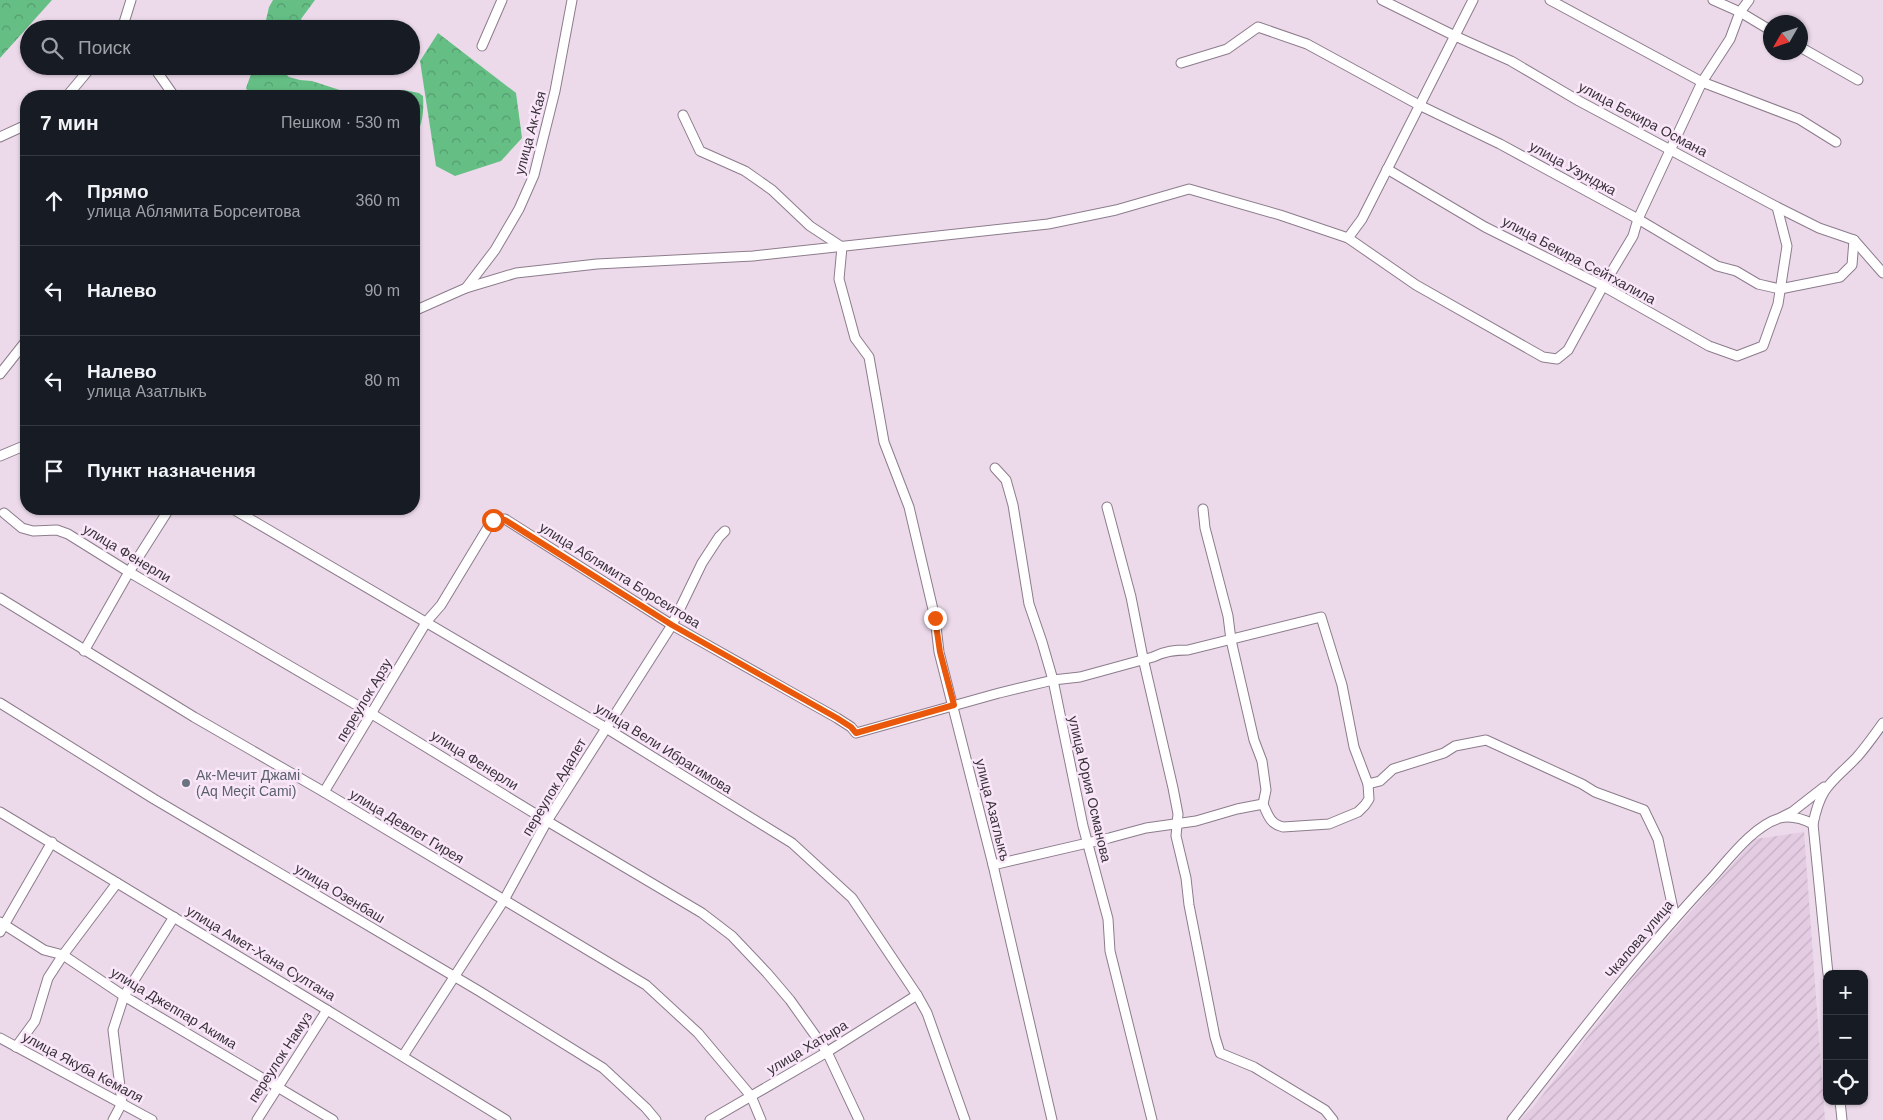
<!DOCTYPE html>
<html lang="ru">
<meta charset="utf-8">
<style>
body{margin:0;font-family:Arial,sans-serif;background:#242831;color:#f1f3f6}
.controls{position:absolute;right:15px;bottom:15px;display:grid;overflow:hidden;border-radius:10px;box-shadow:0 1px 4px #0004}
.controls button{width:45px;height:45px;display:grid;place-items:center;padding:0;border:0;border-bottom:1px solid #363941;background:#171b24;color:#f1f3f6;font:25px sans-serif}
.compass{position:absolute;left:1763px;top:15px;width:45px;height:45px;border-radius:50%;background:#171b24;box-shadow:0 1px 4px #0004;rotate:231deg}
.stop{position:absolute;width:15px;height:15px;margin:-11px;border:4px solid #ea580c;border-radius:50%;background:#fff}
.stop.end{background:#ea580c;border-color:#fff;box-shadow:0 1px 5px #0008}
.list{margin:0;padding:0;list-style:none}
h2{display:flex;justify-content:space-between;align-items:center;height:65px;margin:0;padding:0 20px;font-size:21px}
h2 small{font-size:16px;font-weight:400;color:#9ea1a6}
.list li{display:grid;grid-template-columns:32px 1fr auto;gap:15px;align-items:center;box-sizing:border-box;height:90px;padding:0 20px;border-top:1px solid #363941}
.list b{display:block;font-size:19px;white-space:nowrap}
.list p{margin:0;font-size:16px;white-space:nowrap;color:#9ea1a6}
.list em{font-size:16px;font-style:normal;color:#9ea1a6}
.icon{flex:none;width:28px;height:28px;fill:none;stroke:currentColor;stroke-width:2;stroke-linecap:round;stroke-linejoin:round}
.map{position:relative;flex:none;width:1883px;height:1120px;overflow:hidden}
.search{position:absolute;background:#171b24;box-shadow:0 1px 4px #0004;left:20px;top:20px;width:400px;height:55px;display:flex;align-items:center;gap:12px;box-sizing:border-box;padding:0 18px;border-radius:28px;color:#9ea1a6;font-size:19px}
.panel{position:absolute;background:#171b24;box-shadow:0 1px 4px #0004;left:20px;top:90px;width:400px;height:425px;border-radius:20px}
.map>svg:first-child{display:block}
.industrial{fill:url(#industrial-furrows)}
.forest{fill:url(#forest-crowns)}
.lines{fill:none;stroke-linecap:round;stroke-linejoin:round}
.minor-casing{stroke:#8c7c8c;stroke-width:11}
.minor{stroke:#fff;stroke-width:9}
.route{stroke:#ea580c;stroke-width:6}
.worship-dot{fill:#6b7280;stroke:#f9e7f9;stroke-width:2}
.labels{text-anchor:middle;stroke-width:5;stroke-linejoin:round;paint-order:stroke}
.street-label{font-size:14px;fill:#393239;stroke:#f9e7f9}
.worship-label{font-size:14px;fill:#5b616d;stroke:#f9e7f9;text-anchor:start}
</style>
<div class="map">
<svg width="1883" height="1120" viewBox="0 0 1883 1120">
<defs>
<pattern id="industrial-furrows" width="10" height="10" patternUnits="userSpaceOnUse" patternTransform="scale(1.25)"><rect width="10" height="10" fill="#e4cce3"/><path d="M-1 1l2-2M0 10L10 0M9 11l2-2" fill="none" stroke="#c4b0c4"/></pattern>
<pattern id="forest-crowns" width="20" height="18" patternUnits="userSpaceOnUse" patternTransform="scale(1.25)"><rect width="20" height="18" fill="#65bf85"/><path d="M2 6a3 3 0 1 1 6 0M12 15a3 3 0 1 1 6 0" fill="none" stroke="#549c6e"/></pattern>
</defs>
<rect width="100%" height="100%" fill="#ecdaeb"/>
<path class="industrial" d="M1804 832 1825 1120H1520L1534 1106 1639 970 1755 839Z"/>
<g class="forest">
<path d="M0 0H52L0 58Z"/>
<path d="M273 0H315L301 19 307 29H264L269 7Z"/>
<path d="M438 33 516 93 522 138 501 161 455 176 436 166 420 61Z"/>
<path d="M254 66H278L289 77 300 80 312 81 358 96H250L246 88Z"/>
<path d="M404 90 419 93 423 96C424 110 423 126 414 138V96H386Z"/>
</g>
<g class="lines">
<g class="minor-casing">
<g id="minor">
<path d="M1382 0 1455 36 1511 61 1579 101 1777 207 1819 228 1854 240 1883 273"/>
<path d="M1550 0 1702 82 1799 119 1836 142"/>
<path d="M1713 0 1740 12 1770 30"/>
<path d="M122 29 131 0"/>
<path d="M482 46 502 0"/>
<path d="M1800 47 1858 80"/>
<path d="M1181 63 1227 49 1258 27 1307 44 1419 105 1500 144 1638 219 1717 266 1736 271 1758 284 1780 289 1840 277 1852 265 1854 240"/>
<path d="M153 66 174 96"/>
<path d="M67 96 92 66"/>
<path d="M683 115 700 151 745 171 772 190 810 226 842 247 839 279 855 338 869 357 884 442 909 507 935 618 939 652 993 865 1052 1120"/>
<path d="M0 137 26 125"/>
<path d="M1387 169 1485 227 1603 286 1709 346 1737 356 1763 346 1778 304 1787 246 1777 207"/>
<path d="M1348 238 1362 219 1473 0"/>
<path d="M466 288 516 273 597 264 753 256 1048 224 1116 210 1189 189 1280 215 1348 238 1416 285 1543 357 1557 359 1568 350 1603 286 1633 236 1638 219 1702 82 1730 39 1740 12 1749 0"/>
<path d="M414 311 466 288 495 250 519 209 534 175 555 91 572 0"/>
<path d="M0 374 26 341"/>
<path d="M0 456 26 445"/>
<path d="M995 468 1006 480 1013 505 1029 604 1042 642 1053 680 1083 826 1108 919 1110 951 1152 1120"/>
<path d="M1107 507 1131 597 1143 658 1173 788 1178 814 1176 836 1186 878 1189 905 1215 1037 1220 1053 1254 1067 1325 1110 1333 1120"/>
<path d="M233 509 606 728 792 843 852 898 917 995 927 1013 965 1120"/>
<path d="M1203 509 1205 528 1228 616 1231 640 1254 740 1262 761 1266 790 1263 804"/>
<path d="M4 513 22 528 33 531 57 530 68 534 129 572 372 714 547 821 702 913 732 936 767 973 790 1000 827 1052 859 1120"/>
<path d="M0 598 194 717 324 792 646 985 698 1033 751 1096 761 1120"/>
<path d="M84 651 129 572 169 509"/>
<path d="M0 703 154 799 479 991 603 1068 646 1108 656 1120"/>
<path d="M324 792 427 621 441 605 493 519H505L672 625 837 718 851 727 856 733 999 693 1053 680 1080 677 1153 657C1165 651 1175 650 1188 650L1321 617 1342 685 1354 747 1368 784 1380 781 1393 769 1444 753 1455 746 1486 740 1582 784 1595 792 1644 810 1658 839 1675 918"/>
<path d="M0 812 327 1010 506 1120"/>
<path d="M1782 817 1792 812 1824 787"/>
<path d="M993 865 1109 838 1146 828 1196 821 1237 809 1263 804C1268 815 1270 824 1283 827L1329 824 1358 812 1365 805 1369 799 1368 784"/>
<path d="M0 922 44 950 63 955 124 996 333 1120"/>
<path d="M0 932 52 842"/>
<path d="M1828 974 1813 824C1821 785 1831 784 1857 757 1866 747 1875 734 1883 723"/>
<path d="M0 1038 152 1120"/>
<path d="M16 1047 35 1021 48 978 63 955 117 883"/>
<path d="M403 1056 504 900 547 821 672 625 702 563 719 537 725 531"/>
<path d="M1840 1101 1842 1120"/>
<path d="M113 1120 122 1103 113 1030 124 996 174 917"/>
<path d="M257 1120 327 1010"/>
<path d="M710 1120 827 1052 917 995"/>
<path d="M1512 1120C1576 1038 1639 956 1710 880 1729 859 1753 826 1780 818 1792 815 1803 819 1813 824"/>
</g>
</g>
<use href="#minor" class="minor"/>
</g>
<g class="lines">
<path class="route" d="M493 520H505L672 625 837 718 851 727 856 733 954 705 940 652 935 618"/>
</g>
<circle class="worship-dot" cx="186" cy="783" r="5"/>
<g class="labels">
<g class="street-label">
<text transform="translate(1643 119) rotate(28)" y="5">улица Бекира Османа</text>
<text transform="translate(530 133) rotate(-75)" y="5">улица Ак-Кая</text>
<text transform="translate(1573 168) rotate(29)" y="5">улица Узунджа</text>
<text transform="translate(1579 260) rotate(28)" y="5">улица Бекира Сейтхалила</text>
<text transform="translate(127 553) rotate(31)" y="5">улица Фенерли</text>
<text transform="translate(620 575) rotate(32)" y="5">улица Аблямита Борсеитова</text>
<text transform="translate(364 700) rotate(-59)" y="5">переулок Арзу</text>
<text transform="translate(664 748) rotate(32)" y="5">улица Вели Ибрагимова</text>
<text transform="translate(475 760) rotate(32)" y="5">улица Фенерли</text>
<text transform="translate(554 787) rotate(-59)" y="5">переулок Адалет</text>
<text transform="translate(1090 789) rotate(77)" y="5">улица Юрия Османова</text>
<text transform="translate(993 810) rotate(76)" y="5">улица Азатлыкъ</text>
<text transform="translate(407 826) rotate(31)" y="5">улица Девлет Гирея</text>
<text transform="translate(340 893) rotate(31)" y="5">улица Озенбаш</text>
<text transform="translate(1639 939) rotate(-50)" y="5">Чкалова улица</text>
<text transform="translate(261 953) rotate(31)" y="5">улица Амет-Хана Султана</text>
<text transform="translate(174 1008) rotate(31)" y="5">улица Джеппар Акима</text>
<text transform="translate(807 1047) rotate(-31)" y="5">улица Хатыра</text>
<text transform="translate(280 1057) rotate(-57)" y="5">переулок Намуз</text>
<text transform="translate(83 1067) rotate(28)" y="5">улица Якуба Кемаля</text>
</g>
<g class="worship-label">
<text x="196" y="780">Ак-Мечит Джамі<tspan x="196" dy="16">(Aq Meçit Cami)</tspan></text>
</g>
</g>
</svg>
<div class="controls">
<button>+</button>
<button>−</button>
<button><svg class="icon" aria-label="locate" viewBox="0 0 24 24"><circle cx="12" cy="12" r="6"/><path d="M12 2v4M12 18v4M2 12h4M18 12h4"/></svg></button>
</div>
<svg class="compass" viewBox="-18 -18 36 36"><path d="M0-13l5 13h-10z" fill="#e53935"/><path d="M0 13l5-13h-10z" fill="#9ea1a6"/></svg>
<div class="stop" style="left:493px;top:520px"></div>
<div class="stop end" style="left:935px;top:618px"></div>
<div class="search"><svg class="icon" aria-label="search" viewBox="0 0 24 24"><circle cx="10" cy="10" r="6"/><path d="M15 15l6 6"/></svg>Поиск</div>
<section class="panel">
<h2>7 мин<small>Пешком · 530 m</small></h2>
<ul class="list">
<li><svg class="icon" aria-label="ahead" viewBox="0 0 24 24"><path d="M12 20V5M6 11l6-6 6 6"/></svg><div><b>Прямо</b><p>улица Аблямита Борсеитова</p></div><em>360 m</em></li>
<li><svg class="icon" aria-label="left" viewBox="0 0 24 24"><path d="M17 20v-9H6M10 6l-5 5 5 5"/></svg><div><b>Налево</b></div><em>90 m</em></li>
<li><svg class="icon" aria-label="left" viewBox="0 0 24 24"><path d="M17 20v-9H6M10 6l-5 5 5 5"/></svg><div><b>Налево</b><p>улица Азатлыкъ</p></div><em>80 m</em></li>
<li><svg class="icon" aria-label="arrive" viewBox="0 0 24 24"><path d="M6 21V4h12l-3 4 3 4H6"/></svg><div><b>Пункт назначения</b></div></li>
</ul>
</section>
</div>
